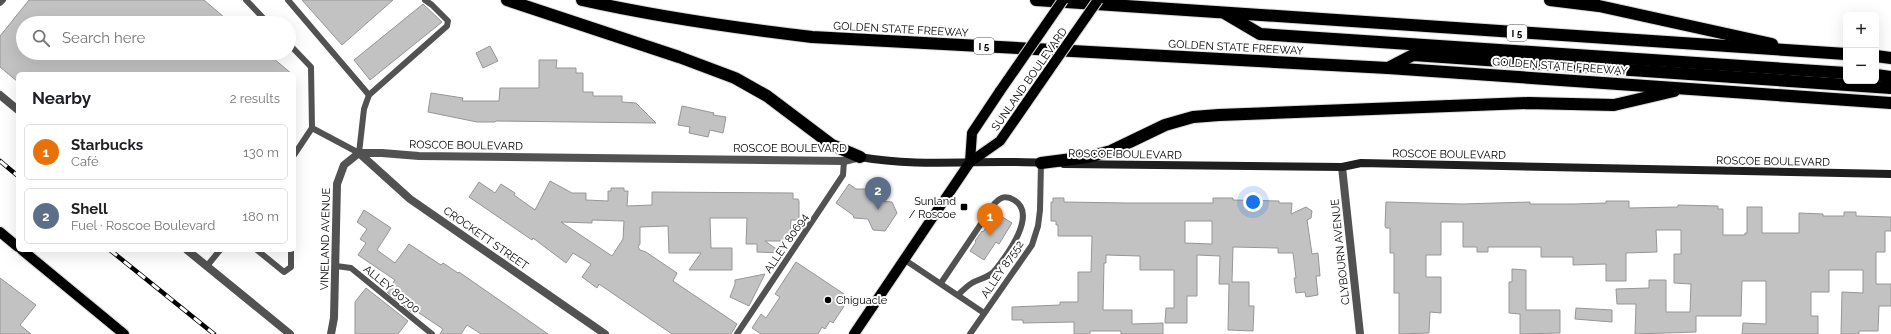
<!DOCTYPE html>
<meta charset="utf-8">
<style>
body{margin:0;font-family:Raleway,sans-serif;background:#f2f2f2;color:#202124}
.controls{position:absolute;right:12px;top:12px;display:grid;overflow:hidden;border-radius:6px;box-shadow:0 4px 16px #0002}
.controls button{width:36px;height:36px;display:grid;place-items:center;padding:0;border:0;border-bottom:1px solid #e0e0e0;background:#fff;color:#202124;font:20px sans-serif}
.you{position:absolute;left:1253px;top:202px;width:14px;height:14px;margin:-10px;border:3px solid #fff;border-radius:50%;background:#1a73e8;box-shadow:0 0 0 6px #1a73e833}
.badge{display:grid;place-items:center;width:26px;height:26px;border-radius:50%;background:#000;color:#fff;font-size:13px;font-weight:700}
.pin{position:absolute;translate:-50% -33px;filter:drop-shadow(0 1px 2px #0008)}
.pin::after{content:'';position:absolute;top:21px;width:14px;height:12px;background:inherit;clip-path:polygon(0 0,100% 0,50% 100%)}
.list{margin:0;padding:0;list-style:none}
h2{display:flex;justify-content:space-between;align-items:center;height:52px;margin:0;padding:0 16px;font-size:17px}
h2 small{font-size:13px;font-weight:400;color:#757577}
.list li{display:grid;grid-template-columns:26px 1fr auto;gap:12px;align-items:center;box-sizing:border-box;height:56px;margin:0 8px 8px;padding:0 8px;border:1px solid #e0e0e0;border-radius:6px}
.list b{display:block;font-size:15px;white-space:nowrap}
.list p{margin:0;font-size:13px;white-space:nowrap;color:#757577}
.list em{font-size:13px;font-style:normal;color:#757577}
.icon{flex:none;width:22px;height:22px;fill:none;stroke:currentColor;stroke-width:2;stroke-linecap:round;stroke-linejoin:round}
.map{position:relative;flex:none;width:1891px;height:334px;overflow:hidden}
.search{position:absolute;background:#fff;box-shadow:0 4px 16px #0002;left:16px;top:16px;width:280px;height:44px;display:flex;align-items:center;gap:10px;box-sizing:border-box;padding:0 14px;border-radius:22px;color:#757577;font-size:15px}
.panel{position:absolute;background:#fff;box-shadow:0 4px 16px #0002;left:16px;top:72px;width:280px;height:180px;border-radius:6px}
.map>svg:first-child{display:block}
.building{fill:#c2c2c2;stroke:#969696;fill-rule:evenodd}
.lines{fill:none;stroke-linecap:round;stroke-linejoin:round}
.primary-casing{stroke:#dbdbdb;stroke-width:12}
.motorway-casing{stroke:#dbdbdb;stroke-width:14}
.service{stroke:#525252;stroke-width:6}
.minor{stroke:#525252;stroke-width:8}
.secondary{stroke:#1f1f1f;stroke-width:8}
.primary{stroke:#000;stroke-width:10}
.motorway{stroke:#000;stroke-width:12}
.rail-casing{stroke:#000;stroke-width:4.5}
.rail{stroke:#fff;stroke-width:3;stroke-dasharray:9;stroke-linecap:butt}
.primary-bridge-casing{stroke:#dbdbdb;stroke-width:12;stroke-linecap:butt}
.primary-bridge{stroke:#000;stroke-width:10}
.poi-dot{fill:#000;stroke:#fff;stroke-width:1.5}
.labels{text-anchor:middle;stroke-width:4;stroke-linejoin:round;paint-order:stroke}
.shield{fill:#fff;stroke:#4c4c4c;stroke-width:1}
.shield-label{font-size:10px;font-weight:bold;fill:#000}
.street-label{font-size:11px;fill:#000;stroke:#fff}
.poi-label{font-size:11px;fill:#000;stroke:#fff;text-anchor:end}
</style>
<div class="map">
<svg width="1891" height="334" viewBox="0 0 1891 334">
<rect width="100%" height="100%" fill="#fff"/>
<g class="building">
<path d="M29 0H204L231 23H23V53H267L292 74H18V82L0 67V36Z"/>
<path d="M302 0H393L342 45Z"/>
<path d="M423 4 442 22 370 80 354 60Z"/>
<path d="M490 46 498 61 483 68 476 53Z"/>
<path d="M539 60H557L556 68H576V73H583V92H593V96H622V102L636 103 656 123 496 121 495 122H477L428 112 431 93 463 98 462 101H499L500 88H539Z"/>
<path d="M682 106 714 113 713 115 726 117 723 133 710 130 708 137 689 133 690 127 678 125Z"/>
<path d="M550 181 572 193H586V200L608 201V191H611V188H624V191H628L627 206 652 205V192L793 193V199H798L799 201V220H791L790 241H765L782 253 757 252V244H746L747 218H710L711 248H732V270H689L701 253H669L668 226 640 227V244L638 247 640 250 646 252 677 273 673 281 737 324 731 334H672L599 284 597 288 582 277 591 264 573 253 566 263 533 238 532 240 469 197 479 182 495 193 501 184 515 193 514 195 535 210ZM592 220 624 221 623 239 612 256 561 222 592 223Z"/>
<path d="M849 184 856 189H874L879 201 892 202 897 213 885 231 873 230 868 219 854 218 853 215 836 203Z"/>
<path d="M1053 198H1064V202L1127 203H1213V198H1233V200L1279 201V203H1292L1291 214 1306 207 1312 211 1311 218 1307 220 1312 254 1318 253 1320 276H1316L1318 295 1306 297 1305 292 1296 293 1294 278H1296L1293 253H1278V248L1233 247 1232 282H1249V306H1254L1253 331 1228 330 1229 284H1219L1220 256 1197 255V296H1187V323H1165L1166 308H1174V270H1140V256L1106 255V263H1104L1103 310H1132V324L1163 323V334H1121V331H1090V334H1074V322L1023 323V320H1012V307L1060 305V302H1078V272H1091L1092 236H1058V225H1056V221H1051V202H1053ZM1185 221H1212V244L1185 243Z"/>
<path d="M1606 201H1629V208L1678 207V205L1718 206V209H1723V235H1745V233H1747V207H1762V233H1799V213L1823 214V216H1844V212H1856V216L1891 217V231H1885V252H1876V284H1891V306H1879L1878 331H1859V334H1841L1842 292 1863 293V270H1829V292H1811V316H1818V334H1742L1743 323 1766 324V281H1742L1741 316H1696V332L1635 334 1636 304H1617L1616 289 1649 288V280H1666V312H1690L1691 284 1674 283V254H1681V230H1656L1657 252 1626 253V281H1606V264L1573 265V257H1541V247H1488V252H1477V247H1463V222H1441V255H1426V277H1441V313L1430 312 1429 333 1399 334V293H1394V253H1390V228H1386L1385 226 1386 202 1462 204 1530 202V204H1574L1606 203Z"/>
<path d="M364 210 391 228 377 250 395 263 409 244 441 265 443 263 458 273 459 272 548 334H481L467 325 461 334H440L443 329 416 311 414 314 387 292 395 280 358 255 366 243 360 239 367 229 357 222Z"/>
<path d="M996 213 1012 223 999 244 996 242 984 260 970 251 976 242 975 241 982 231 983 232Z"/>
<path d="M796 262 844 294 842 296 848 300 833 323 830 321 825 329 822 327 818 334H761L752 328 761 314 766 318 780 297 775 294Z"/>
<path d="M1512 269 1526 270V310H1560V333L1520 334V314L1509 313V282H1512Z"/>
<path d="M765 274 749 306 730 297 735 284V280Z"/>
<path d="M0 278 36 305 20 325 31 334H0Z"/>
<path d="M366 288 408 321 398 334H355V302Z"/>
<path d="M1576 308 1612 310V322L1575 319Z"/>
</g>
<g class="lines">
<g class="primary-casing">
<g id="primary">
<path d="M970 162 972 133 1000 91"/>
<path d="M0 232 18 247"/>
<path d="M22 250 124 334"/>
<path d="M854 334 970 162 1000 141 1054 63"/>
</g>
</g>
<g class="motorway-casing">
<g id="motorway">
<path d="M507 0 679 57 735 78 767 96 832 145 860 157"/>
<path d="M582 0C658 17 735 28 812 37L1388 68 1891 103"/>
<path d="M1036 0 1846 54"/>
<path d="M1550 0 1599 6 1772 44"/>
<path d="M1226 14 1260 34 1846 73"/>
<path d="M1876 56 1891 58"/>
<path d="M1388 68 1413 55 1891 88"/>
<path d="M1876 75 1891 77"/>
<path d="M1041 163 1088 157 1111 151 1165 125 1193 117 1219 115 1528 103 1614 105 1674 91"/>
</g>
</g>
<g class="service">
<path d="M246 0 268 23"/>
<path d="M288 0 369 95"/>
<path d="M0 3 3 0"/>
<path d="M289 44 311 67 312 128 294 155"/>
<path d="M312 128 359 153 364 109 369 95 447 26 448 21 432 5 425 0"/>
<path d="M257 250 284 272 291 267V250"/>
<path d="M905 260 984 313"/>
<path d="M207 266 220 250"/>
<path d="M336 266 351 268 432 334"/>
<path d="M941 283 995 203C1001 197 1006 195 1014 200 1038 214 1007 255 996 269 990 278 980 278 972 283 967 286 962 291 958 295"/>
<path d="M737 334 843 175 844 161"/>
<path d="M970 334 1032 245 1038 226 1040 210 1041 163"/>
</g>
<g class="minor">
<path d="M0 95 18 110"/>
<path d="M359 153H382L419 156 844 161 860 157"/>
<path d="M359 153 410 199 605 334"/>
<path d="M1342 167 1360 334"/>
<path d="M187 250 290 334"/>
<path d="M331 334 334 318 337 184 344 165 359 153"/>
</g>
<g class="secondary">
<path d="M860 157C921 168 983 159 1045 163"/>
<path d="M1064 164 1342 167 1361 163 1891 174"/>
</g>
<use href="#primary" class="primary"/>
<use href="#motorway" class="motorway"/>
<g class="rail-casing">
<g id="rail">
<path d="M0 161 18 176"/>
<path d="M110 250 214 334"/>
</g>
</g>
<use href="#rail" class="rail"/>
<g class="primary-bridge-casing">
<g id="primary-bridge">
<path d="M1054 63 1098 0"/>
<path d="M1000 91 1063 0"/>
</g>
</g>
<use href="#primary-bridge" class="primary-bridge"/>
</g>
<g class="poi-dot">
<rect x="960" y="203" width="8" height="8" rx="2"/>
<circle cx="828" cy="300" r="4"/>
</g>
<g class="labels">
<g class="shield">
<rect x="1507" y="25" width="20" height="16" rx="3"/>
<rect x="974" y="38" width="20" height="16" rx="3"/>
</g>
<g class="shield-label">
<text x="1517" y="37">I 5</text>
<text x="984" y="50">I 5</text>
</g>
<g class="street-label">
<text transform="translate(901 29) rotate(3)" y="4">GOLDEN STATE FREEWAY</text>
<text transform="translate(1236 47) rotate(3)" y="4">GOLDEN STATE FREEWAY</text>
<text transform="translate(1560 66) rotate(4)" y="4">GOLDEN STATE FREEWAY</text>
<text transform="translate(1029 79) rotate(-55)" y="4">SUNLAND BOULEVARD</text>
<text transform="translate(466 145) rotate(1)" y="4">ROSCOE BOULEVARD</text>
<text x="790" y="152">ROSCOE BOULEVARD</text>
<text transform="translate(1125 154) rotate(1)" y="4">ROSCOE BOULEVARD</text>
<text transform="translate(1449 154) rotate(1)" y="4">ROSCOE BOULEVARD</text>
<text transform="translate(1773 161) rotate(1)" y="4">ROSCOE BOULEVARD</text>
<text transform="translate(486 238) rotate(35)" y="4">CROCKETT STREET</text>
<text transform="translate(325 239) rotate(-89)" y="4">VINELAND AVENUE</text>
<text transform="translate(786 243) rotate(-56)" y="4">ALLEY 80694</text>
<text transform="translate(1340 252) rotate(-96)" y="4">CLYBOURN AVENUE</text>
<text transform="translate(1002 269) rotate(-56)" y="4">ALLEY 87552</text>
<text transform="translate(392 289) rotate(39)" y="4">ALLEY 80700</text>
</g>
<g class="poi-label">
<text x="956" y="205">Sunland<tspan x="956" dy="13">/ Roscoe</tspan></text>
<text x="836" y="304" text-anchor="start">Chiguacle</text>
</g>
</g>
</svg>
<div class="controls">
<button>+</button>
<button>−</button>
</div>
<div class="you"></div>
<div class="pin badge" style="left:990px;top:236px;background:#e8710a">1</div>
<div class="pin badge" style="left:878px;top:210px;background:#5c6f8a">2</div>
<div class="search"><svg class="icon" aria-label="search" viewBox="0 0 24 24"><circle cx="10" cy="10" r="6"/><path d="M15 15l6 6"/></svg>Search here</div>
<section class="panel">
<h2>Nearby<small>2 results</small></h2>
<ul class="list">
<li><span class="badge" style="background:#e8710a">1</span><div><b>Starbucks</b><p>Café</p></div><em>130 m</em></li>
<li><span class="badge" style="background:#5c6f8a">2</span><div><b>Shell</b><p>Fuel · Roscoe Boulevard</p></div><em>180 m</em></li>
</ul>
</section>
</div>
